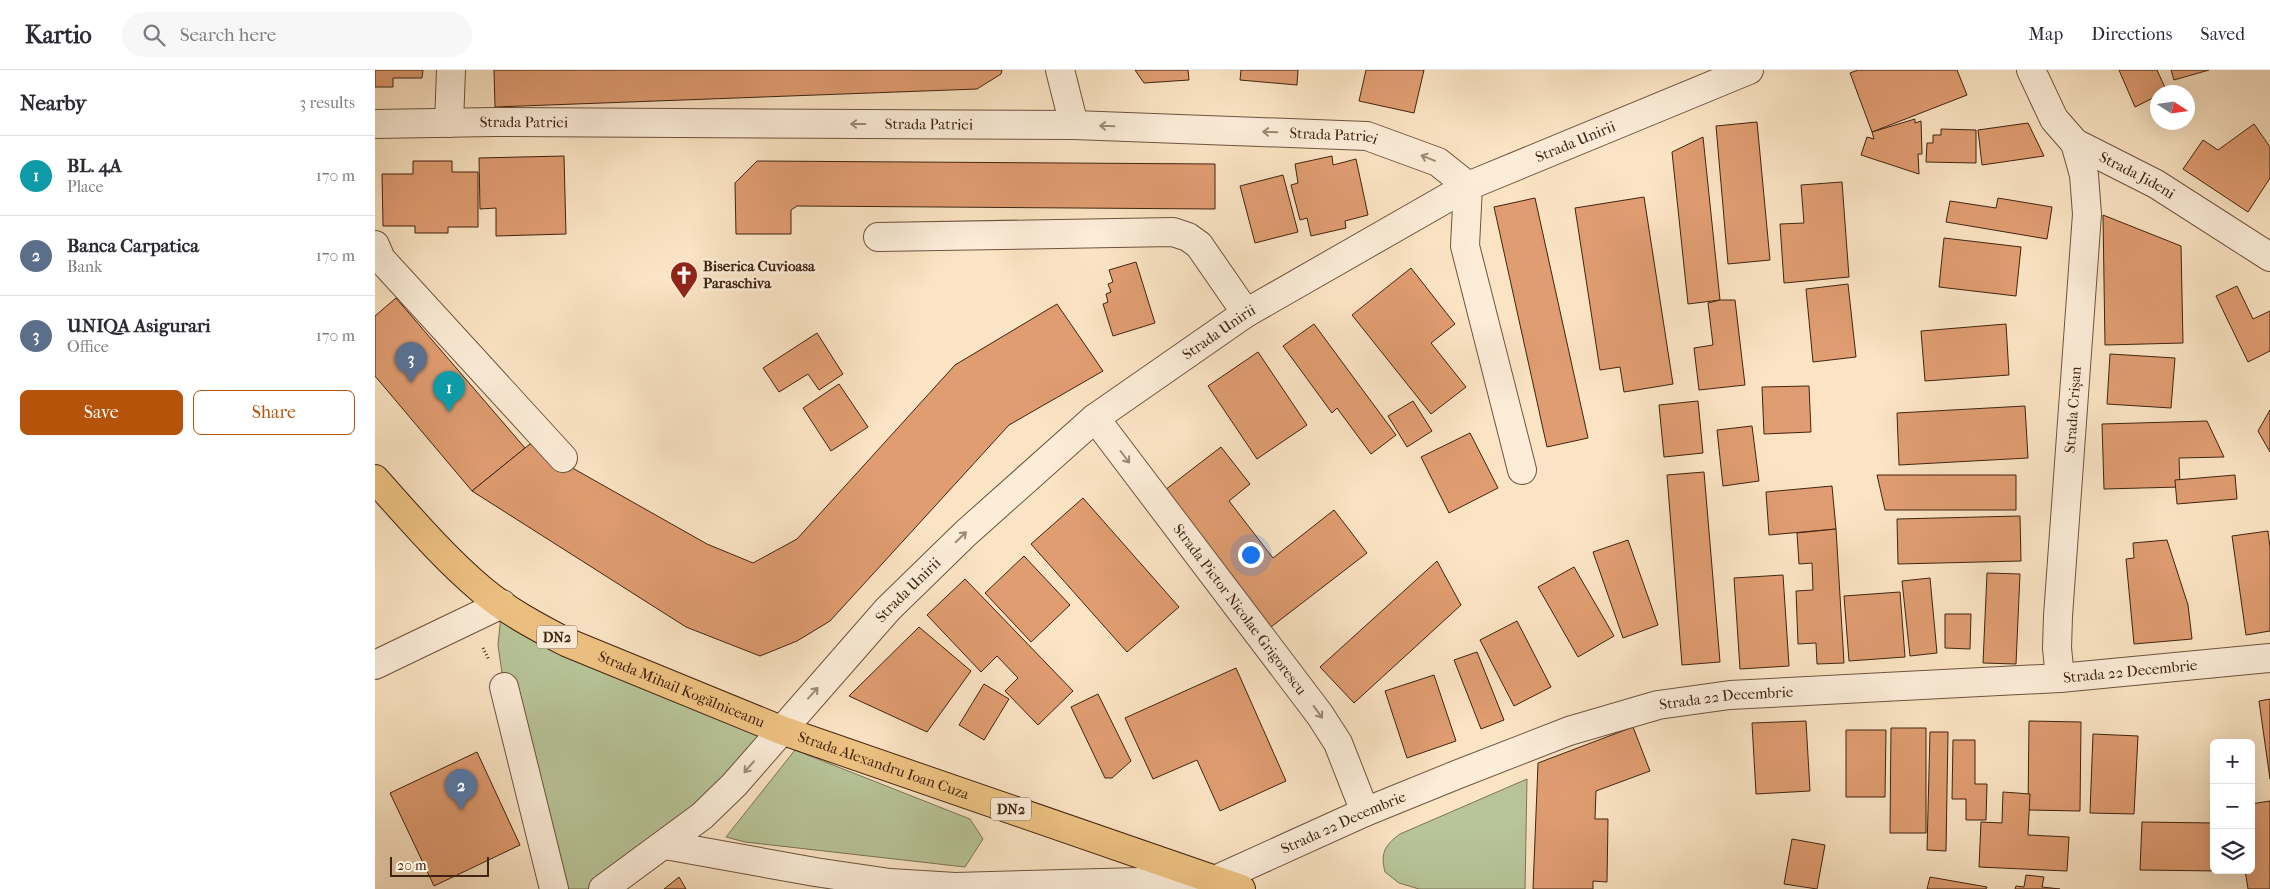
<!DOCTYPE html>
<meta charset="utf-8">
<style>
body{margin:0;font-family:"IM FELL French Canon",serif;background:#f7f7f7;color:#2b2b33}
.controls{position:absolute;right:15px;bottom:15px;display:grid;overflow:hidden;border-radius:8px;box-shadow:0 5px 20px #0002}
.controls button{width:45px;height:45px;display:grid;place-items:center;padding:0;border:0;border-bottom:1px solid #e1e1e2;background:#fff;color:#2b2b33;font:25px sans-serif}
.compass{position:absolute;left:1775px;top:15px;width:45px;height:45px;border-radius:50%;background:#fff;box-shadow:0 5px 20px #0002;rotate:102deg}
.scale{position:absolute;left:15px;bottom:12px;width:99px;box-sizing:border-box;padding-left:5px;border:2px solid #402310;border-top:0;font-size:14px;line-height:18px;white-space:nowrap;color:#402310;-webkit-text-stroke:4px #fcedd9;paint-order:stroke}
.you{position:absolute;left:875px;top:484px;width:18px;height:18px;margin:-12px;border:4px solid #fff;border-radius:50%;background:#1a73e8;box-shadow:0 0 0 8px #1a73e833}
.badge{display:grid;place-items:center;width:32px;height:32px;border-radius:50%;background:#b45309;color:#fff;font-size:16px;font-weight:700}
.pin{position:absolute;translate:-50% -41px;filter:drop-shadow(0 1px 2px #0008)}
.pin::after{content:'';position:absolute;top:26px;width:18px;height:15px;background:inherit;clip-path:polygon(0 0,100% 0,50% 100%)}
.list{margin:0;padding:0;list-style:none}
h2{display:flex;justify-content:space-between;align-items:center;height:65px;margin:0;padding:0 20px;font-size:21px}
h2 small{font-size:16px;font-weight:400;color:#7c7c81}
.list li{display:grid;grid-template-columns:32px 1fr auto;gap:15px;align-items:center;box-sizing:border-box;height:80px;padding:0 20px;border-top:1px solid #e1e1e2}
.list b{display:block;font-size:19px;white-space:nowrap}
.list p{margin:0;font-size:16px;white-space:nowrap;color:#7c7c81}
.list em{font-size:16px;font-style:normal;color:#7c7c81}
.actions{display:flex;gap:10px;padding:15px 20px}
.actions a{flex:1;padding:11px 0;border:1px solid #b45309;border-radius:8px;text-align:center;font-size:18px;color:#b45309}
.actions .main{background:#b45309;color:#fff}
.icon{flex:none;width:28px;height:28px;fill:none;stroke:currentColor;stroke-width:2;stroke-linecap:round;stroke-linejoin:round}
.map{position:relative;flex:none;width:1895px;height:819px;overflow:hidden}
header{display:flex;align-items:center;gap:30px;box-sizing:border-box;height:70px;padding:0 25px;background:#fff;border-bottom:1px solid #e1e1e2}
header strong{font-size:24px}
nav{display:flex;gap:28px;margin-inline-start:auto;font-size:18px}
.search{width:350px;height:45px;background:#f7f7f7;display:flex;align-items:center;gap:12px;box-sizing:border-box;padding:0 18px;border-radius:28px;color:#7c7c81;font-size:19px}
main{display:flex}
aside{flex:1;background:#fff}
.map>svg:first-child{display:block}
.green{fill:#b8c599;stroke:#7c7454}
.building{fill:#e09d71;stroke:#402310}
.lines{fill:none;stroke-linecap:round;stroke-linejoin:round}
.minor-casing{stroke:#6f533d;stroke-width:30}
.major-casing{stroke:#402310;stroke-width:30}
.path{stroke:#402310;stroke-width:3;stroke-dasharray:1 2.5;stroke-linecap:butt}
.minor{stroke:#fcedd9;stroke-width:28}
.major{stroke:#eec282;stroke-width:28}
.oneway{stroke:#9e8874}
.labels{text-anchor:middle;stroke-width:5;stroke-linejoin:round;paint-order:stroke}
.shield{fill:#fcedd9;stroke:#78604c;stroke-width:1}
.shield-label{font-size:14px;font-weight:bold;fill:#402310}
.street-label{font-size:15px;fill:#402310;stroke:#fcedd9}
.poi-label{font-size:15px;font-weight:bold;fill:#402310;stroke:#fcedd9;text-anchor:start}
</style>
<header>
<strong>Kartio</strong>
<div class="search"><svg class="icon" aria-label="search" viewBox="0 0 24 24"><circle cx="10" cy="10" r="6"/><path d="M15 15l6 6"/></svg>Search here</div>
<nav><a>Map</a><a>Directions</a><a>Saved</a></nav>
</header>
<main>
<aside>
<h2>Nearby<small>3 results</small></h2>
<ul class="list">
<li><span class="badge" style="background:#0f9aa8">1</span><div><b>BL. 4A</b><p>Place</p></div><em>170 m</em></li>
<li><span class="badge" style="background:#5c6f8a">2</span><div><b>Banca Carpatica</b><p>Bank</p></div><em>170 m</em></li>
<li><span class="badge" style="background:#5c6f8a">3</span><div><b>UNIQA Asigurari</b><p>Office</p></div><em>170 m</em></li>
</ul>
<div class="actions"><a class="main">Save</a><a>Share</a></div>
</aside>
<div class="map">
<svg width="1895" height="819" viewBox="0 0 1895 819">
<rect width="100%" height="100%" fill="#fbe4c4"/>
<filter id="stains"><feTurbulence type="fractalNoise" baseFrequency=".004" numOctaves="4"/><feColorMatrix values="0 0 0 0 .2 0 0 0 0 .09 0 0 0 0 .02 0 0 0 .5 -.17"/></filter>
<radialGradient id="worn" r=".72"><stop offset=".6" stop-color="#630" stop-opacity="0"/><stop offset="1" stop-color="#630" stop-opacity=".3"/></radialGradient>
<g class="green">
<path d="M127 534 406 660 228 819H179L129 617 123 575Z"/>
<path d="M420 680 595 749 608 769 590 797 370 772 351 767Z"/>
<path d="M1152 709 1150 819H1044L1024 813 1010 802C1005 783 1010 775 1025 764Z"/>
</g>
<g class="building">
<path d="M0 0H48L47 8H18V17H0Z"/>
<path d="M119 0H627L626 4 602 19 120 37Z"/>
<path d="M760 0H813L814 10 769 13Z"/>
<path d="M866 0H923L922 15 865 10Z"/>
<path d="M991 0H1049L1039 43 984 31Z"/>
<path d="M1483 0H1582L1592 25 1497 62 1475 3Z"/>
<path d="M1744 0H1782L1792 22H1782V26L1760 37Z"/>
<path d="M1796 0H1834L1799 10Z"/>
<path d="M1540 49V53L1546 51 1547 84H1543L1544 104 1486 85 1492 67 1499 69 1497 62Z"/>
<path d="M1382 52 1395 190 1353 194 1341 56Z"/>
<path d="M1653 53 1669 86 1607 95 1603 60Z"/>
<path d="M1879 54 1895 77V108L1873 142 1808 99 1828 70 1843 80Z"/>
<path d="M1566 59 1601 60V93L1551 92 1552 73H1558V65H1566Z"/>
<path d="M1328 67 1345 230 1313 234 1297 82Z"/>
<path d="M189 86 191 164 121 166V138L105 139 104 88Z"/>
<path d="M957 86 958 95 981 89 993 145 970 151 971 158 936 166 932 148 925 150 916 115 923 113 920 94Z"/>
<path d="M38 91H77V102H103V157H73V163H40V156H8L7 104H38Z"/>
<path d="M382 91 840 94V139L422 136 416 140V164H361L360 113Z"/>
<path d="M908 105 923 162 880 173 865 116Z"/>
<path d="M1467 112 1474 207 1409 213 1405 154 1429 153 1426 115Z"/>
<path d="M1269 127 1298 314 1249 322 1245 297 1225 300 1200 138Z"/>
<path d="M1160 128 1213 368 1172 377 1119 137Z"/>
<path d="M1623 128 1677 137 1672 169 1571 152 1575 131 1621 138Z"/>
<path d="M1728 145 1806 176 1808 273 1730 275Z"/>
<path d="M1569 168 1646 177 1641 226 1564 217Z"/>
<path d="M761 192 780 253 738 266 728 234 733 232 731 224 736 222 733 214 738 212 734 200Z"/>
<path d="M1036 198 1080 254 1056 273 1091 317 1056 344 977 245Z"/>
<path d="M1473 214 1481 287 1438 292 1431 219Z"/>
<path d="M1862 216 1878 249 1895 241V281L1873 292 1841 226Z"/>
<path d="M21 228 150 378 97 421 0 306V246Z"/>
<path d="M1345 230H1360L1370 315 1324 320 1319 278 1338 275 1333 233Z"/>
<path d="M682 234 728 301 634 355 455 551 422 571 385 586 311 557 97 421 155 374 332 474 378 493 422 469 580 295Z"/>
<path d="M939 254 1021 365 996 384 962 338 957 343 908 276Z"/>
<path d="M1631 254 1634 305 1550 311 1546 261Z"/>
<path d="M442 263 468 304 444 320 433 304 404 322 388 298Z"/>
<path d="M883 282 932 355 882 389 833 316Z"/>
<path d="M1735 284 1800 288 1796 338 1732 334Z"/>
<path d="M464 314 493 357 456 381 428 338Z"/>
<path d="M1434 316 1436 362 1389 364 1387 317Z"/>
<path d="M1038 331 1057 361 1032 377 1013 346Z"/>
<path d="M1323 331 1328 383 1289 387 1284 335Z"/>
<path d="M1650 336 1653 388 1524 395 1522 343Z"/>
<path d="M1895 340V382L1883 361Z"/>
<path d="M1832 351 1849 387 1804 388 1805 417 1729 419 1727 354Z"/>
<path d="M1377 356 1384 411 1348 416 1342 360Z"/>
<path d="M1095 363 1123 418 1074 443 1046 387Z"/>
<path d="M846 377 875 414 854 431 898 488 959 440 992 483 896 557 790 420Z"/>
<path d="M1329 402 1345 592 1307 595 1292 405Z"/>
<path d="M1502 405H1641V440H1510Z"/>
<path d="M1860 405 1862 429 1802 434 1800 410Z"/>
<path d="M1457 416 1461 459 1394 465 1391 422Z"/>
<path d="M708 428 804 537 752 582 656 474Z"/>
<path d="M1645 446 1646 491 1523 494 1522 449Z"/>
<path d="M1461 459 1469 593 1442 594 1441 573 1423 574 1421 521 1438 520 1437 493 1424 494 1422 463Z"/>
<path d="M1893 461 1895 478V561L1871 565 1857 466Z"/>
<path d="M1253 470 1283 555 1248 568 1218 482Z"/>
<path d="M1792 470 1813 535 1817 569 1759 574 1751 489 1759 488 1758 473Z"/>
<path d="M649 486 695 535 656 572 610 523Z"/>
<path d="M1062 491 1086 535 979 633 945 597Z"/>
<path d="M1199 497 1239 566 1203 587 1163 517Z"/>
<path d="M1612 503 1645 504 1641 594 1608 593Z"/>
<path d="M1408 505 1414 596 1365 599 1359 508Z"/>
<path d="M1555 508 1562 583 1535 586 1527 511Z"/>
<path d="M590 509 698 621 663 655 630 621 643 608 622 586 606 602 552 545Z"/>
<path d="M1525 522 1530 587 1474 591 1469 526Z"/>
<path d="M1570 544H1596L1595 579 1570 578Z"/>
<path d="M1142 551 1176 617 1139 636 1105 570Z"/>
<path d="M544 557 596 601 552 662 474 626Z"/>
<path d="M1102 582 1129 650 1106 659 1079 590Z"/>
<path d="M861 598 911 711 845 741 822 690 778 709 750 648Z"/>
<path d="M1059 605 1081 671 1032 688 1010 621Z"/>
<path d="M609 614 634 629 609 670 584 655Z"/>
<path d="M723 624 756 691 737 708H730L696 637Z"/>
<path d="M1895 629V709L1884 631Z"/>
<path d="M1431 651 1435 721 1381 724 1377 653Z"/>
<path d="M1654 651 1706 652 1705 741 1653 740Z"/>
<path d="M1258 657 1275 701 1221 721 1220 749H1233L1232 812 1218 811V819H1158L1163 693Z"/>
<path d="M1516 658H1551V763H1515Z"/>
<path d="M1471 660H1511L1510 727H1471Z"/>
<path d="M1555 662H1573L1571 781 1552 780Z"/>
<path d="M1718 664 1763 666 1759 744 1715 743Z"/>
<path d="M1578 670H1600V714H1612L1611 750H1591V729H1577Z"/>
<path d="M102 682 145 775 59 816 15 723Z"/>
<path d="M1628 722 1655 724 1653 765 1694 767 1692 801 1604 797 1606 752 1627 753Z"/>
<path d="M1895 731V819H1873L1870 800H1876V734Z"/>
<path d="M1767 752 1839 753V800L1843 801 1765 800Z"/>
<path d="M1417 769 1450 775 1442 819 1409 814Z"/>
<path d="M1651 805 1669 807 1667 817 1685 819H1640L1641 816 1649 817Z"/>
<path d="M304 807 311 819H289Z"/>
<path d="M1555 807 1612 817 1611 819H1552Z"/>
</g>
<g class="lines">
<g class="minor-casing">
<g id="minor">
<path d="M685 0 699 55"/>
<path id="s1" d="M1656 0 1679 49 1700 73 1781 114 1895 187"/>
<path d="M74 53 76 0"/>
<path id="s2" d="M0 54 119 52 699 55 992 66 1063 92 1093 116 1090 176 1147 400"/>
<path d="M503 167 798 162 813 167 824 175 871 243"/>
<path d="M0 175 6 189 188 388"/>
<path id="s3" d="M720 348 945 645 963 673 990 742"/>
<path d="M0 595 127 534"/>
<path id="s4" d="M1685 608 1682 578 1683 546 1712 144 1709 105 1700 73"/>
<path d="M129 617 179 819"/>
<path id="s5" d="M290 775 440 802 515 813 580 817 840 810 990 742 1081 705 1194 661 1283 635 1355 625 1685 608 1895 588"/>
<path id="s6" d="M228 819 327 746 359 715 513 539 591 463 720 348 871 243 1093 116 1374 0"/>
</g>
</g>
<g class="major-casing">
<g id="major">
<path id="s7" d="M0 409C34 447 68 487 107 520 132 541 162 557 191 572L406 660 866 819"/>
</g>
</g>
<path class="path" d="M108 578 114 590"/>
<use href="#minor" class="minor"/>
<use href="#major" class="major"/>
</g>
<defs><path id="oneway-shaft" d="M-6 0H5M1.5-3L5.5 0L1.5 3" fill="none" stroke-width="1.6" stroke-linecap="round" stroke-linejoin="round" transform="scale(1.25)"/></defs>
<g class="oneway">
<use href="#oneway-shaft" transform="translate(483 54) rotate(-180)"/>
<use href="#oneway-shaft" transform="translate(732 56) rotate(-178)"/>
<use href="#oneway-shaft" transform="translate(895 62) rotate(-178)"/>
<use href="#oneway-shaft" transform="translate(1053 88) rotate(-158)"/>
<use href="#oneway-shaft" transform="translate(750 387) rotate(53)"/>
<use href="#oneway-shaft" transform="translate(586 467) rotate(-44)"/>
<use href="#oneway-shaft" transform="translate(438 623) rotate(-48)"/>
<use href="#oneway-shaft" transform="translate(943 642) rotate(54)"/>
<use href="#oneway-shaft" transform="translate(374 697) rotate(131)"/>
</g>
<defs>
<g id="church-pin" transform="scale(1.4375)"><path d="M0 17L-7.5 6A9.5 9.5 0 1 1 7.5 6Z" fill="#8f2418" stroke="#fcedd9"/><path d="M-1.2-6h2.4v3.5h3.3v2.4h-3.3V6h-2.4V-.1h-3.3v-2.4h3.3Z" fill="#fff"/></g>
</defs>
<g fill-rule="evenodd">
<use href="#church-pin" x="309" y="205"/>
</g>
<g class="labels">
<g class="shield">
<rect x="162" y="555.5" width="40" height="23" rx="4"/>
<rect x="616" y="727.5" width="40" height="23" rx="4"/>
</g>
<g class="shield-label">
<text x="182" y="572">DN2</text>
<text x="636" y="744">DN2</text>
</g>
<g class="street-label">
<text dy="5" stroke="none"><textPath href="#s2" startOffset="149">Strada Patriei</textPath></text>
<text dy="5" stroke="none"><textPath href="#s2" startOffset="554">Strada Patriei</textPath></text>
<text dy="5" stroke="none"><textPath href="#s2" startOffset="959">Strada Patriei</textPath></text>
<text dy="5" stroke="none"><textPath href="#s6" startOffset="1239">Strada Unirii</textPath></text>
<text dy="5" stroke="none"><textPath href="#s1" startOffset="156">Strada Jideni</textPath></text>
<text dy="5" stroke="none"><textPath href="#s6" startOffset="834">Strada Unirii</textPath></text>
<text dy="5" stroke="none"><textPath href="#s4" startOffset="269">Strada Crișan</textPath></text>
<text dy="5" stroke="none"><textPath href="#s6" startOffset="429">Strada Unirii</textPath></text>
<text dy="5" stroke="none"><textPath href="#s3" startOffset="240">Strada Pictor Nicolae Grigorescu</textPath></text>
<text dy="5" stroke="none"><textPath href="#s5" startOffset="1504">Strada 22 Decembrie</textPath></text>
<text dy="5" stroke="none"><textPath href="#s7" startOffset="378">Strada Mihail Kogălniceanu</textPath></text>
<text dy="5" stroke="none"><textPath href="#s5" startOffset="1099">Strada 22 Decembrie</textPath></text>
<text dy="5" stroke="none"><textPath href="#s7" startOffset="594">Strada Alexandru Ioan Cuza</textPath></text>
<text dy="5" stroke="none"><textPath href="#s5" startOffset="694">Strada 22 Decembrie</textPath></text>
</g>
<g class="poi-label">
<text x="328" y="201">Biserica Cuvioasa<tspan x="328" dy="17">Paraschiva</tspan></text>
</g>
</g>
<rect width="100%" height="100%" filter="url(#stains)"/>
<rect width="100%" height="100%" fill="url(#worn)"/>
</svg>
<div class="controls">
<button>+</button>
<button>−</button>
<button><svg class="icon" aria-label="layers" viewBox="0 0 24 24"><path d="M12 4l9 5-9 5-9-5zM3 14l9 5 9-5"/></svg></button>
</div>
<svg class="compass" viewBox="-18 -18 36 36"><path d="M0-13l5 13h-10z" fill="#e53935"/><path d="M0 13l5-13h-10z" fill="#7c7c81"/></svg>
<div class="scale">20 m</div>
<div class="you"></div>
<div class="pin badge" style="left:74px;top:342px;background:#0f9aa8">1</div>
<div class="pin badge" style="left:86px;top:740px;background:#5c6f8a">2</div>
<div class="pin badge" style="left:36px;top:313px;background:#5c6f8a">3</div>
</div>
</main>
